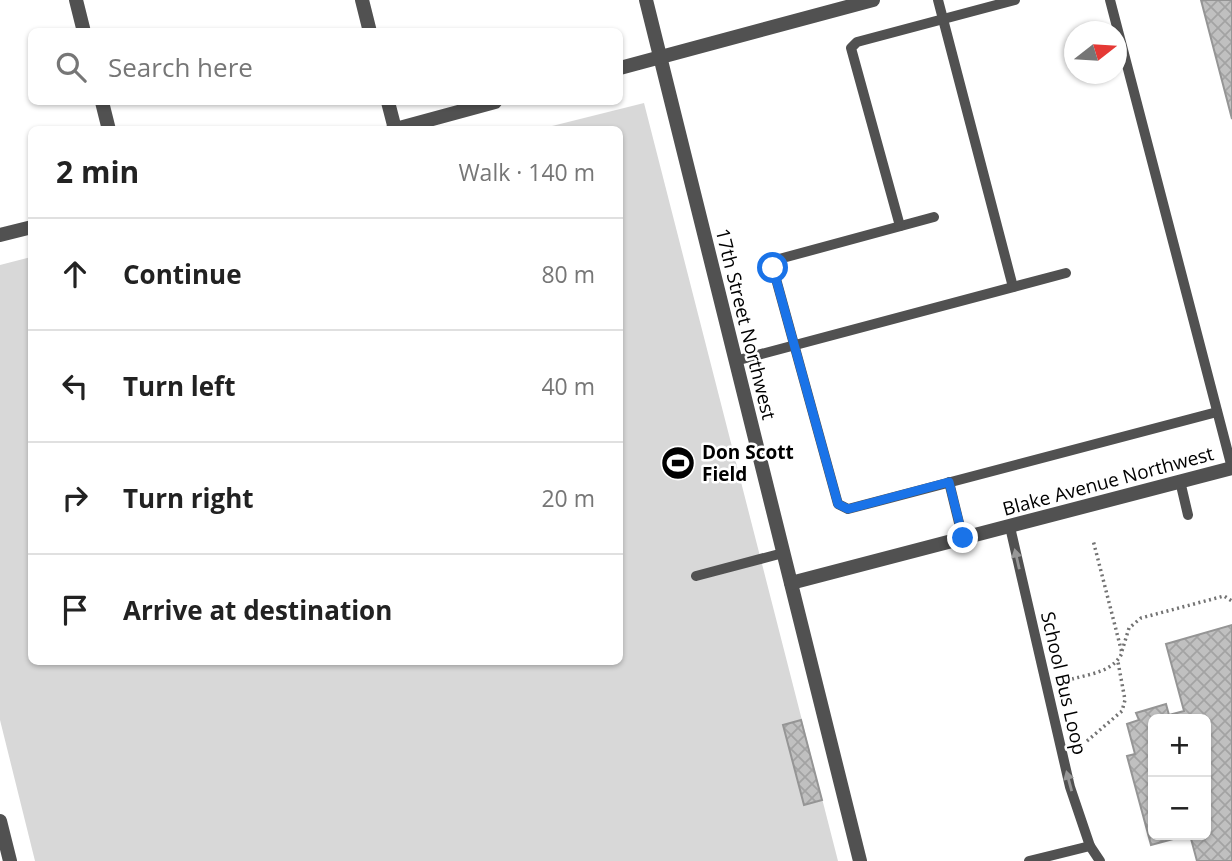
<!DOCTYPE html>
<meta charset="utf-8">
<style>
body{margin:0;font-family:"Open Sans",sans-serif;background:#f2f2f2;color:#222}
.controls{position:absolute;right:21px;bottom:21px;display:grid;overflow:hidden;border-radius:10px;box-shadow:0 2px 5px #0004}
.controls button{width:63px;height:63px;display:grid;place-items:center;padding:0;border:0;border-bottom:2px solid #e0e0e0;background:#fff;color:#222;font:35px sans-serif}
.compass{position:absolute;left:1064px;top:21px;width:63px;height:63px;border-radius:50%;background:#fff;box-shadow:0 2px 5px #0004;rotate:73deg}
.stop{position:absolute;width:21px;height:21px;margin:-16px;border:5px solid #1a73e8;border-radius:50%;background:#fff}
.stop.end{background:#1a73e8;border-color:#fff;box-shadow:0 2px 7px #0008}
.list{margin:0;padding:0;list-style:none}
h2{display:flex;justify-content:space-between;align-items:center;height:91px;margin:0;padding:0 28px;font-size:30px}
h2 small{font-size:23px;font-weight:400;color:#767676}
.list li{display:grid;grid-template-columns:46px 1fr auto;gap:21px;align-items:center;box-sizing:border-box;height:112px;padding:0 28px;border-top:2px solid #e0e0e0}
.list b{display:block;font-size:26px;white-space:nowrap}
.list em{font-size:23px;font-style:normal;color:#767676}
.icon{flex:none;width:38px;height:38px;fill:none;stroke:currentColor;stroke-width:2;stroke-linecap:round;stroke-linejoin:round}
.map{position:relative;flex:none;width:1232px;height:861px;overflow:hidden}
.search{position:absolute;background:#fff;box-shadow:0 2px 5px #0004;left:28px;top:28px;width:595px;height:77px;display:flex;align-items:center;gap:18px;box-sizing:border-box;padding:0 24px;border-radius:10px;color:#767676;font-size:26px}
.panel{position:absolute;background:#fff;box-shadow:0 2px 5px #0004;left:28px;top:126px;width:595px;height:539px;border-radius:10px}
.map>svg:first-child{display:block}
.green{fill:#d8d8d8}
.building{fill:url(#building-cross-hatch);stroke:#959595;stroke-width:2}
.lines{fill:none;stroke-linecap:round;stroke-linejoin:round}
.path{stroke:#737373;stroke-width:3.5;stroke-dasharray:2 3.5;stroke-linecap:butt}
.service{stroke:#515151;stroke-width:10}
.minor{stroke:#515151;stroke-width:14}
.oneway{fill:#979797}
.route{stroke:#1a73e8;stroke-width:9}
.labels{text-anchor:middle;stroke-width:5;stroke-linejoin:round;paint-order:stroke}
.street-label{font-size:19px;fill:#000;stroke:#fff}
.poi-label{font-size:19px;font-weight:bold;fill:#000;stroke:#fff;text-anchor:start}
</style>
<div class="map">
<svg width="1232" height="861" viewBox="0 0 1232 861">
<defs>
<pattern id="building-cross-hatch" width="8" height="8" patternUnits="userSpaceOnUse" patternTransform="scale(1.75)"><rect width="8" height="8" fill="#c0c0c0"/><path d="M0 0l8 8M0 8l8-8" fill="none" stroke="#a3a3a3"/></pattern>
</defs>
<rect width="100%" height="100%" fill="#fff"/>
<path class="green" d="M644 103 838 861H35L0 720V265L31 257 32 662H620V130L540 129Z"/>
<g class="building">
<path d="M1201 0H1232V119Z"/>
<path d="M1232 625V861H1197L1190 835H1206V719H1153V835H1188L1151 845 1127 756 1135 754 1127 724 1139 720 1136 713 1166 704 1169 715 1184 711 1166 644Z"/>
<path d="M801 720 822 800 804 805 783 725Z"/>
</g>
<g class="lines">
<g class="path">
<path d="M1122 651 1129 628 1141 618 1224 596 1232 601"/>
<path d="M1072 679C1090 674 1113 672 1122 653L1093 540"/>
<path d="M1087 741 1122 711 1125 700 1118 662"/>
</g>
<g class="service">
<path d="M938 0 1013 287"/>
<path d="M1110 0 1232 468"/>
<path d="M934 217 779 259 773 268 838 504 848 509 1217 412"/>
<path d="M900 226 851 48 857 42 1015 0"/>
<path d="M735 361 1066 273"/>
<path d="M1180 481 1188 515"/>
<path d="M949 482 963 539"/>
<path d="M1010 527 1070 787 1090 846 1100 861"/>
<path d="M696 576 783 553"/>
<path d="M1029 861 1090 846"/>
</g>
<g class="minor">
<path d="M76 0 84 32"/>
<path d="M362 0 370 32"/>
<path d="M646 0 860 861"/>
<path d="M620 68 873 0"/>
<path d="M102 102 109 130"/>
<path d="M388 102 395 129"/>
<path d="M392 130 495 102"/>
<path d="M0 235 32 227"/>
<path d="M791 583 1232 468"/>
<path d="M0 821 10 861"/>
</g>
</g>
<defs><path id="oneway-solid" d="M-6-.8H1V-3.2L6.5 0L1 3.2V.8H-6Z" transform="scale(1.75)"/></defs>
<g class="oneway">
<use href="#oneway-solid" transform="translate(1017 559) rotate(-103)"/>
<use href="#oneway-solid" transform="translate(1069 781) rotate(-105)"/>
</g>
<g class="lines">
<path class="route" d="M773 268 838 504 848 509 949 482 963 538"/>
</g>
<defs>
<g id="stadium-disc" transform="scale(1.75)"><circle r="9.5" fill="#000" stroke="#fff"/><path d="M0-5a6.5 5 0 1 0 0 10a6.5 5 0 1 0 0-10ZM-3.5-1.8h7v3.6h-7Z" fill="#fff"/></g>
</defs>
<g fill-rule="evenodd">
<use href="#stadium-disc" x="678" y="463"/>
</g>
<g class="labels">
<g class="street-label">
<text transform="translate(746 324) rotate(76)" y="7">17th Street Northwest</text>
<text transform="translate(1108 481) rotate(-15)" y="7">Blake Avenue Northwest</text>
<text transform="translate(1064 683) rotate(77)" y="7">School Bus Loop</text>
</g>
<g class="poi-label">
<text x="702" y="459">Don Scott<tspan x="702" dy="22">Field</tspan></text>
</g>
</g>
</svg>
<div class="controls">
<button>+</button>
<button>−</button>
</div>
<svg class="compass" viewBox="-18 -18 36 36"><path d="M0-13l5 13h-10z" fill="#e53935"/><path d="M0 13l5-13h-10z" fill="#767676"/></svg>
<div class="stop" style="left:773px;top:268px"></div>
<div class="stop end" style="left:963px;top:538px"></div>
<div class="search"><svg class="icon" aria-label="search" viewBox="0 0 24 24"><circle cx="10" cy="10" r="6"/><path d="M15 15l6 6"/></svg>Search here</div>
<section class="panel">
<h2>2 min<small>Walk · 140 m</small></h2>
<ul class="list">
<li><svg class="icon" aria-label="ahead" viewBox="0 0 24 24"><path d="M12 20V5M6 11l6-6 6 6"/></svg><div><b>Continue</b></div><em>80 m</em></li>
<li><svg class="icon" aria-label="left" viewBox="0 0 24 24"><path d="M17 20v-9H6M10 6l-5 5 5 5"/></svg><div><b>Turn left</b></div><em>40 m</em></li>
<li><svg class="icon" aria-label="right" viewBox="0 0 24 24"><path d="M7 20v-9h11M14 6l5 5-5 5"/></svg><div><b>Turn right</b></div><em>20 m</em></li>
<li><svg class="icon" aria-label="arrive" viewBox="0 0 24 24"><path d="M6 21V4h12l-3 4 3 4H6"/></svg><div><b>Arrive at destination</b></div></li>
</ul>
</section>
</div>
